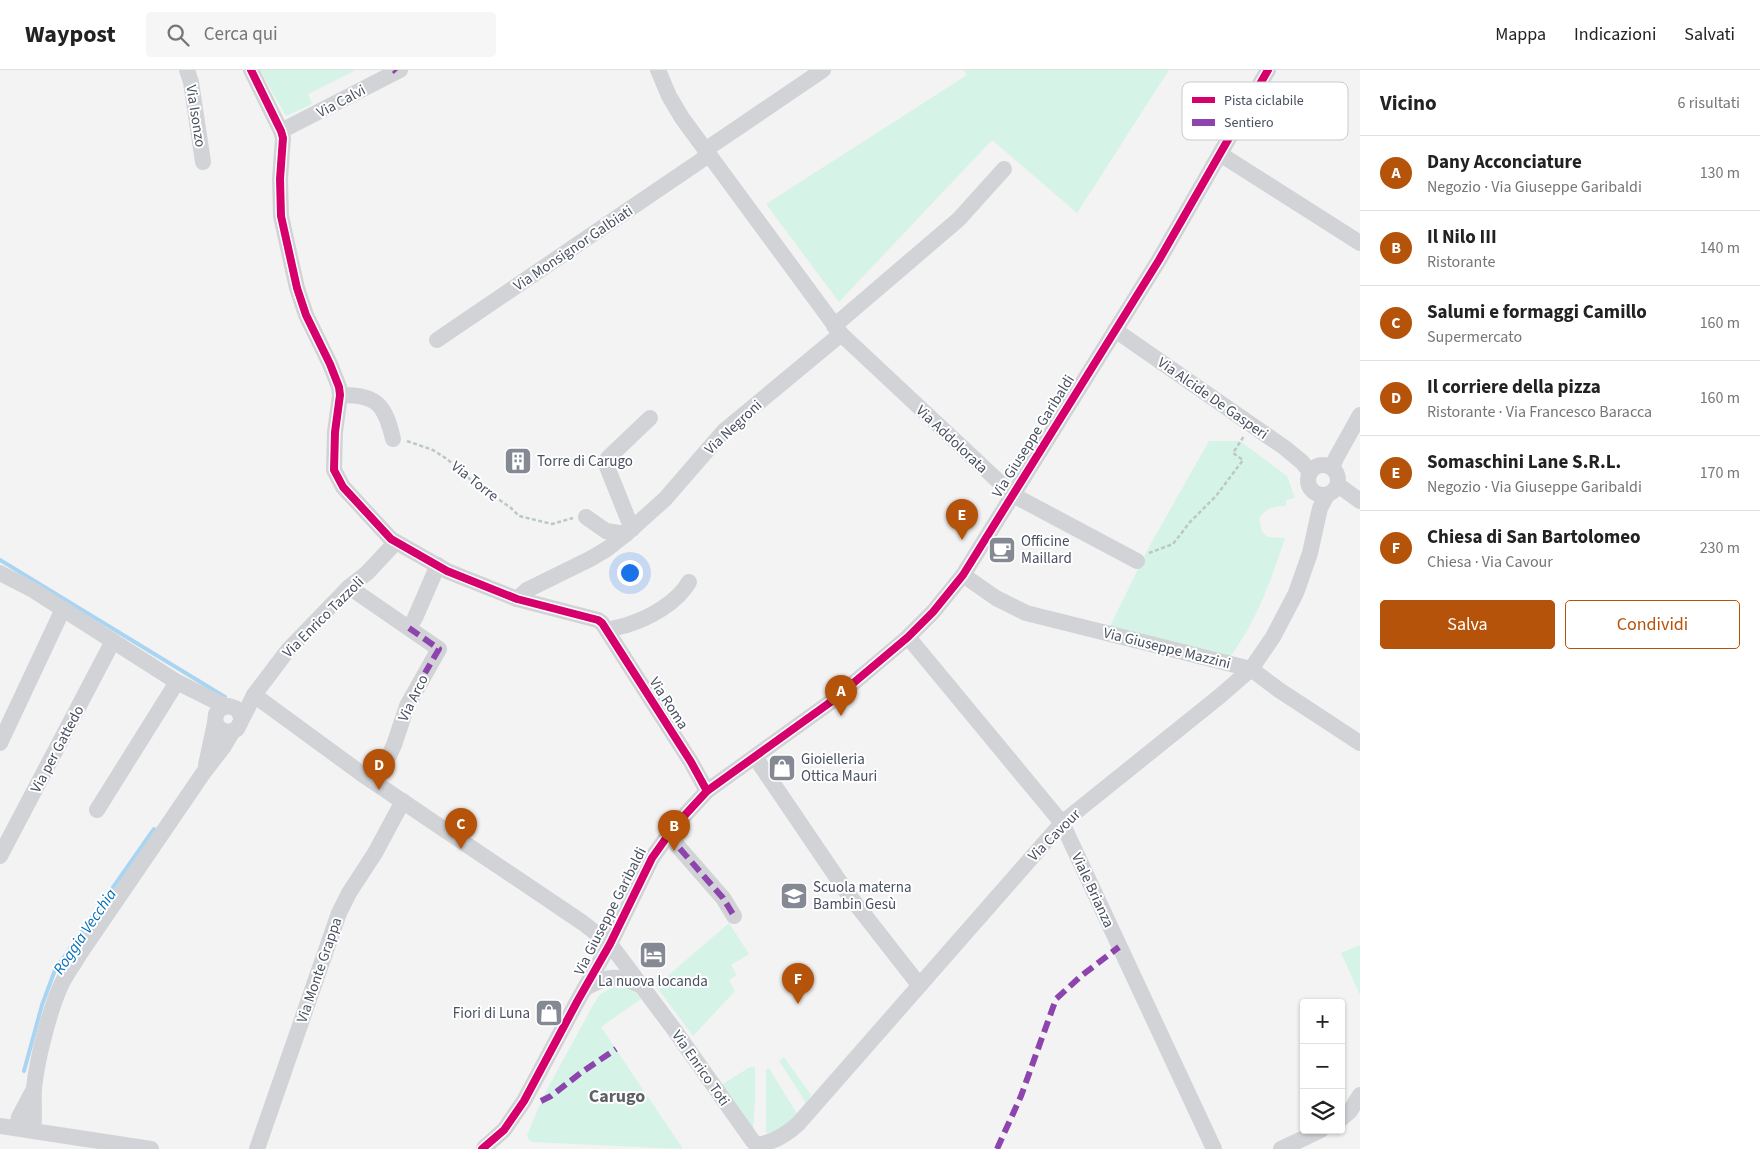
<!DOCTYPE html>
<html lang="it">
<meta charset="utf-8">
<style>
body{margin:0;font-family:"Source Sans 3",sans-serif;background:#f6f6f6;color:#222}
.controls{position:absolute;right:15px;bottom:15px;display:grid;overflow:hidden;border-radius:5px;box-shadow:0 1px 4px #0004}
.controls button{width:45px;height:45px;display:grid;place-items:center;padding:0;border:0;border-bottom:1px solid #e0e0e0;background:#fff;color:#222;font:25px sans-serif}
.you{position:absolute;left:629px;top:502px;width:18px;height:18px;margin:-12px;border:4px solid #fff;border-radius:50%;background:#1a73e8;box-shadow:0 0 0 8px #1a73e833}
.badge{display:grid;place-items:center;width:32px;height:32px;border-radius:50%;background:#b45309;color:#fff;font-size:16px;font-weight:700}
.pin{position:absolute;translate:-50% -41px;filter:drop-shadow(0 1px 2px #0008)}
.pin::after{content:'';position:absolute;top:26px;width:18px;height:15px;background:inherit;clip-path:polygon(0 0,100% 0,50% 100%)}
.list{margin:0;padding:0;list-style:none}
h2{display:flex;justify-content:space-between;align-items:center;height:65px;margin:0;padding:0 20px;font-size:21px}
h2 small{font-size:16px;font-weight:400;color:#767676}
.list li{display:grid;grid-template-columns:32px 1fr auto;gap:15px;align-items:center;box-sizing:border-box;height:75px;padding:0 20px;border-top:1px solid #e0e0e0}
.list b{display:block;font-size:19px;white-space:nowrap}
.list p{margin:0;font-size:16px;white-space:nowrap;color:#767676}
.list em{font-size:16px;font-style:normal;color:#767676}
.actions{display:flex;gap:10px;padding:15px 20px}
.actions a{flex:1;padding:11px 0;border:1px solid #b45309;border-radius:5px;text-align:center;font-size:18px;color:#b45309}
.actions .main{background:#b45309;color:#fff}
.icon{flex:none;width:28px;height:28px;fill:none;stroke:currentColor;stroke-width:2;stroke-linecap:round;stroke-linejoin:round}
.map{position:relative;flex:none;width:1360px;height:1079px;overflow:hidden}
header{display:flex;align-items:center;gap:30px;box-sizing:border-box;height:70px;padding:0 25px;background:#fff;border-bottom:1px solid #e0e0e0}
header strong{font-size:24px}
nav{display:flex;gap:28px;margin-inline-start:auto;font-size:18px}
.search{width:350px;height:45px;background:#f6f6f6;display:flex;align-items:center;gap:12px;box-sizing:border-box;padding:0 18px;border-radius:5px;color:#767676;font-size:19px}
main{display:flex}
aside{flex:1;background:#fff}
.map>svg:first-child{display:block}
.green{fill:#d6f3e7}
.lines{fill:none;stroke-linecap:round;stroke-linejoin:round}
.stream{stroke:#a9d5f3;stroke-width:4}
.path{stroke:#bcc8c8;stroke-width:2.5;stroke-dasharray:4 2.5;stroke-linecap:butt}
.minor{stroke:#d1d3d6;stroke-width:16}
.quiet{stroke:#8e44ad;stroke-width:6;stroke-dasharray:12 6;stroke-linecap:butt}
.cycleway-casing{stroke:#fff;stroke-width:11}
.cycleway{stroke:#d6006c;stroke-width:8}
.labels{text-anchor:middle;stroke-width:4;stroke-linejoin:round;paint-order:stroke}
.street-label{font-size:15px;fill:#485061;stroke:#fff}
.poi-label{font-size:15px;fill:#485061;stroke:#fff;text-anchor:start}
.water-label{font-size:16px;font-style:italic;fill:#026fba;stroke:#fff}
.quarter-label{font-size:18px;font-weight:bold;fill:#5d6067;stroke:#fff}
.key{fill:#fff;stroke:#c8cad0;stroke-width:1}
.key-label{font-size:14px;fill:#485061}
</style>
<header>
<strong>Waypost</strong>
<div class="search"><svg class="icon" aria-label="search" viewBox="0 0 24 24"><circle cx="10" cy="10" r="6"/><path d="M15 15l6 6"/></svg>Cerca qui</div>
<nav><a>Mappa</a><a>Indicazioni</a><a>Salvati</a></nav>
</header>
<main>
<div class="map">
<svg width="1360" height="1079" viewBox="0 0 1360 1079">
<rect width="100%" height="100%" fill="#f3f3f3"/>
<g class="green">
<path d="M260 0H356L308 24 312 34 286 46Z"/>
<path d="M963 0H1169L1077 143 992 70 839 232 766 134 967 5Z"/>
<path d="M1209 371H1240L1287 406 1295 428 1286 430V436C1273 436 1267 438 1259 448L1262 462 1268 467 1285 468C1271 511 1257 550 1230 587L1110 556 1150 475Z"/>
<path d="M729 853 749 884 731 895 737 905 729 910 735 921 693 966 656 916Z"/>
<path d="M1360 875V925L1341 883Z"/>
<path d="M619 913 633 920 641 929 601 957 683 1079 532 1072 529 1070 527 1065 544 1025 592 937 599 925Z"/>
<path d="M784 987 811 1025 806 1034 800 1023 779 991Z"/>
<path d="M750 997H755V1031L753 1061 721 1015Z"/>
<path d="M769 998 797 1044 778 1061 766 1063V1000Z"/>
</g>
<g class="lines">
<g class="stream">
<path d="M0 490 225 627"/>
<path d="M24 1001 42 935 55 900 154 759"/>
</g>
<g class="path">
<path d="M407 371 433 380 447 389 471 410 511 438 519 446 552 454 573 448"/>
<path d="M1149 483 1173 474 1190 452 1216 426 1243 390 1233 383 1244 366"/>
</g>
<g class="minor">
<path d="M187 0 191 12 203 92"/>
<path d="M251 0 281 61 283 68 280 109 281 146 297 218 306 245 330 294 339 317 340 325 335 362 334 400 343 417 391 469 447 501 517 529 598 550 602 553 691 692 707 721"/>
<path d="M658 0 669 26 682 48 841 264 1013 425 1137 491"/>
<path d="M281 61 400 0"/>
<path d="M705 80 823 0"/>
<path d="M1220 84 1360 173"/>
<path d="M834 256 959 149 1004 99"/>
<path d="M1115 260 1285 378 1302 392 1310 402"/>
<path d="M437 270 709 85"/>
<path d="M340 325C377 324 385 335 393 369"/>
<circle cx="1323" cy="410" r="15"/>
<path d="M1332 398 1336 388 1360 345"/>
<path d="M1338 415 1360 431"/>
<path d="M586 447 606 461 626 464"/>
<path d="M632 459 606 394 608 388 650 348"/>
<path d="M0 503 33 520 177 612 225 636"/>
<path d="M963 505 996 528 1026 543 1251 599 1279 620 1360 673"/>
<path d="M349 517 439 579 407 636 394 675 376 713"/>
<path d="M517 529 527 520 590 489 607 479 626 464 665 429 724 361 841 264"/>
<path d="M409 558 415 548 438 495"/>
<path d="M607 560C614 558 621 557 627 555 649 548 677 533 689 512"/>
<path d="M908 567 1062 753 1214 1079"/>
<path d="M254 625 362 704 583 853 610 874 673 958 752 1070 760 1079"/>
<path d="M241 651V646L237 639 229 636 221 638 216 644 215 653 221 660 229 662 237 659 254 625 288 580 349 517 367 503 396 472"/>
<path d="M0 673 63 539"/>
<path d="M755 687 848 824 916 911 921 914"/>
<path d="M206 695 215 653"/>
<path d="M97 740 177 612"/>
<path d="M668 765 723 828 734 846"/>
<path d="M0 786 113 571"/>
<path d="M584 919C607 905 618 904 642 916"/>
<path d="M1341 1049 1350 1041 1360 1025"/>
<path d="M0 1056 151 1079"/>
<path d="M17 1058 19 1047 34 1019"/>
<path d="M33 1060C35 1046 33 1032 34 1018 37 989 50 937 63 911 68 902 74 894 79 885L204 702 224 676 233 661"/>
<path d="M756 1075C772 1073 786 1065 798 1054L1062 753 1220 626 1251 599 1273 567 1296 523 1310 483 1320 438 1327 425"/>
<path d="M484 1078 504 1060 524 1031 578 930 610 874 652 788 674 757 707 721 832 631 908 567 933 542 963 505 1159 190 1268 0"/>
<path d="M257 1079 339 843 349 823 375 783 403 731"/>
<path d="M1281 1079 1321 1060"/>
</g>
<g class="quiet">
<path d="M394 0 396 2"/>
<path d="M409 558 439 579 425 603"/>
<path d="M668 765 723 828 734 846"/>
<path d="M541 1031 551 1026 582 1002 616 979"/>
<path d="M997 1079 1021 1026 1056 929 1081 906 1119 877"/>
</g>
<g class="cycleway-casing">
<g id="cycleway">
<path d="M251 0 281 61 283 68 280 109 281 146 297 218 306 245 330 294 339 317 340 325 335 362 334 400 343 417 391 469 447 501 517 529 598 550 602 553 691 692 707 721"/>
<path d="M482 1079 504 1060 524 1031 578 930 610 874 652 788 674 757 707 721 832 631 908 567 933 542 963 505 1159 190 1268 0"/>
</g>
</g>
<use href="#cycleway" class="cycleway"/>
</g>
<defs>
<g id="building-square" transform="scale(1.4375)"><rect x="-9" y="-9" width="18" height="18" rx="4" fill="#848994" stroke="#fff"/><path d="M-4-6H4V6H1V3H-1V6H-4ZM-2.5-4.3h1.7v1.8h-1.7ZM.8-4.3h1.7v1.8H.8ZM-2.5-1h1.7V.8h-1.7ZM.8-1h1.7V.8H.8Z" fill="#fff"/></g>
<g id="cafe-square" transform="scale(1.4375)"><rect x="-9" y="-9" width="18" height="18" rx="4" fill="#848994" stroke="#fff"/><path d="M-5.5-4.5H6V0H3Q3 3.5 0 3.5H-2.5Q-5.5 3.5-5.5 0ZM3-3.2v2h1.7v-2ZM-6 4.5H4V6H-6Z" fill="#fff"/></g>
<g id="shop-square" transform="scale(1.4375)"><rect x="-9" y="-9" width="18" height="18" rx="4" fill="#848994" stroke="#fff"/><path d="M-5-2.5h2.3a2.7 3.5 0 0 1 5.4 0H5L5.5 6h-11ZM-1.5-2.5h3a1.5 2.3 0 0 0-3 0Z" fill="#fff"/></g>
<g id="school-square" transform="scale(1.4375)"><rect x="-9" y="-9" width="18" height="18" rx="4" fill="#848994" stroke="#fff"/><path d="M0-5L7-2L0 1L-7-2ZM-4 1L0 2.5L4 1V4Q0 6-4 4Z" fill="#fff"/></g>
<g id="hotel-square" transform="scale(1.4375)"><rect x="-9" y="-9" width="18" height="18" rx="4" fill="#848994" stroke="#fff"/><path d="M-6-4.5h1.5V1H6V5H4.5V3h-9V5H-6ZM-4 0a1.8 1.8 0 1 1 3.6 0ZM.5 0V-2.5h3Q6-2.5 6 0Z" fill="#fff"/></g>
</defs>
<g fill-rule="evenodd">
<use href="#building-square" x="518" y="391"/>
<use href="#cafe-square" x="1002" y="480"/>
<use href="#shop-square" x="782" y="698"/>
<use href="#school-square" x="794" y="826"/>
<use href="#hotel-square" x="653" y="885"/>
<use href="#shop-square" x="549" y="943"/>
</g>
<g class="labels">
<g class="street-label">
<text transform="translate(341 31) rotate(-28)" y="5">Via Calvi</text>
<text transform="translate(196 46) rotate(81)" y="5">Via Isonzo</text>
<text transform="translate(573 178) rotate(-34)" y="5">Via Monsignor Galbiati</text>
<text transform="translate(1213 328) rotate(35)" y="5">Via Alcide De Gasperi</text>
<text transform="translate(733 357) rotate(-43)" y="5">Via Negroni</text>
<text transform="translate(1033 366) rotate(-58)" y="5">Via Giuseppe Garibaldi</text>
<text transform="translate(952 369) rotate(43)" y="5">Via Addolorata</text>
<text transform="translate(475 411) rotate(38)" y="5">Via Torre</text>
<text transform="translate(323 547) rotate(-45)" y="5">Via Enrico Tazzoli</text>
<text transform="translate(1167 578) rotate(14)" y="5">Via Giuseppe Mazzini</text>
<text transform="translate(413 628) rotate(-64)" y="5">Via Arco</text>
<text transform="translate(669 633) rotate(57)" y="5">Via Roma</text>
<text transform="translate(57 679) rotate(-62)" y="5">Via per Gattedo</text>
<text transform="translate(1054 765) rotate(-45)" y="5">Via Cavour</text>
<text transform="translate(1093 820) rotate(65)" y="5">Viale Brianza</text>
<text transform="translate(610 841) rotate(-63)" y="5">Via Giuseppe Garibaldi</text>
<text transform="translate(319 900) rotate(-71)" y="5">Via Monte Grappa</text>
<text transform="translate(701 998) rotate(55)" y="5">Via Enrico Toti</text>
</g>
<g class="poi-label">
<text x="537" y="396">Torre di Carugo</text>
<text x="1021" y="476">Officine<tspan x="1021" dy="17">Maillard</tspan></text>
<text x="801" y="694">Gioielleria<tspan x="801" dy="17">Ottica Mauri</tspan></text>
<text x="813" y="822">Scuola materna<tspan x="813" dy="17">Bambin Gesù</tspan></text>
<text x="653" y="916" text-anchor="middle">La nuova locanda</text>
<text x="530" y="948" text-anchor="end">Fiori di Luna</text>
</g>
<g class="water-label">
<text transform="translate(84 861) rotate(-56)" y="6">Roggia Vecchia</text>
</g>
<g class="quarter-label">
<text x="617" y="1032">Carugo</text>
</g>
</g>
<rect x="1182" y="12" width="166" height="58" rx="8" class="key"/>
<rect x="1192" y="27" width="23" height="6" fill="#d6006c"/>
<rect x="1192" y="49" width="23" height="7" fill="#8e44ad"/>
<g class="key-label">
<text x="1224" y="35">Pista ciclabile</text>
<text x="1224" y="57">Sentiero</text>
</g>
</svg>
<div class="controls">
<button>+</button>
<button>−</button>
<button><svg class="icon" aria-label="layers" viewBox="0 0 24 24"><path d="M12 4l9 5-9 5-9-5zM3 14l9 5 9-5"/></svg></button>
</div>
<div class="you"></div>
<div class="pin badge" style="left:841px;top:646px">A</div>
<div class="pin badge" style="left:674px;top:781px">B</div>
<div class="pin badge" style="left:461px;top:779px">C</div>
<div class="pin badge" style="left:379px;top:720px">D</div>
<div class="pin badge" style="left:962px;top:470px">E</div>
<div class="pin badge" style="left:798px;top:934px">F</div>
</div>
<aside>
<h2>Vicino<small>6 risultati</small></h2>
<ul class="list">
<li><span class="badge">A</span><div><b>Dany Acconciature</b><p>Negozio · Via Giuseppe Garibaldi</p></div><em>130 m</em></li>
<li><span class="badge">B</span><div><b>Il Nilo III</b><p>Ristorante</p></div><em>140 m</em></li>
<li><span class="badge">C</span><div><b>Salumi e formaggi Camillo</b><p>Supermercato</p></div><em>160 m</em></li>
<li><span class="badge">D</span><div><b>Il corriere della pizza</b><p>Ristorante · Via Francesco Baracca</p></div><em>160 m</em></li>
<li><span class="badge">E</span><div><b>Somaschini Lane S.R.L.</b><p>Negozio · Via Giuseppe Garibaldi</p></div><em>170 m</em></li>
<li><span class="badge">F</span><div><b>Chiesa di San Bartolomeo</b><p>Chiesa · Via Cavour</p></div><em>230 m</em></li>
</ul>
<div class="actions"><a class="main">Salva</a><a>Condividi</a></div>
</aside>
</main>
